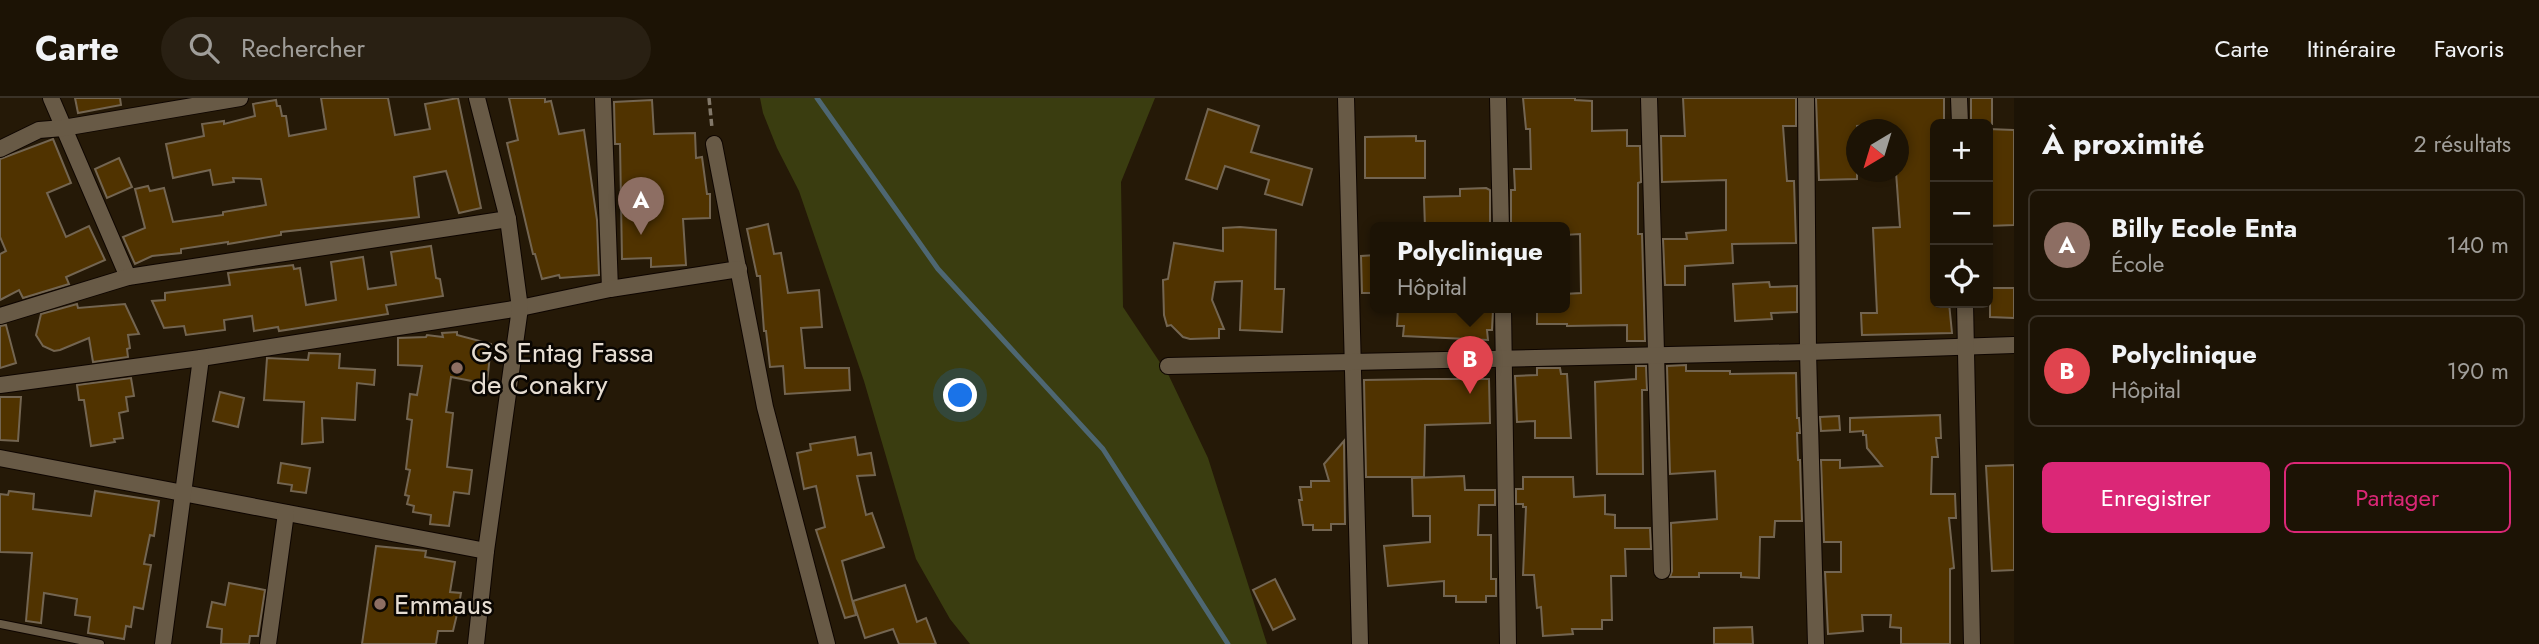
<!DOCTYPE html>
<html lang="fr">
<meta charset="utf-8">
<style>
body{margin:0;font-family:Jost,sans-serif;background:#292013;color:#f1f3f6}
.controls{position:absolute;right:21px;top:21px;display:grid;overflow:hidden;border-radius:10px;box-shadow:0 4px 10px #0003}
.controls button{width:63px;height:63px;display:grid;place-items:center;padding:0;border:0;border-bottom:2px solid #3a3227;background:#1c1305;color:#f1f3f6;font:35px sans-serif}
.compass{position:absolute;left:1846px;top:21px;width:63px;height:63px;border-radius:50%;background:#1c1305;box-shadow:0 4px 10px #0003;rotate:218deg}
.you{position:absolute;left:961px;top:298px;width:24px;height:24px;margin:-18px;border:5px solid #fff;border-radius:50%;background:#1a73e8;box-shadow:0 0 0 10px #1a73e833}
.badge{display:grid;place-items:center;width:46px;height:46px;border-radius:50%;background:#db2777;color:#fff;font-size:23px;font-weight:700}
.pin{position:absolute;translate:-50% -58px;filter:drop-shadow(0 2px 4px #0008)}
.pin::after{content:'';position:absolute;top:37px;width:24px;height:21px;background:inherit;clip-path:polygon(0 0,100% 0,50% 100%)}
.popup{position:absolute;left:1370px;top:124px;width:200px;height:91px;box-sizing:border-box;display:grid;place-content:center;border-radius:10px;background:#1c1305;filter:drop-shadow(0 2px 5px #0005);font-size:23px;white-space:nowrap;color:#a09e9a}
.popup b{font-size:26px;color:#f1f3f6}
.popup::after{content:'';position:absolute;left:50%;top:100%;margin-left:-14px;border:14px solid transparent;border-top-color:#1c1305}
.list{margin:0;padding:0;list-style:none}
h2{display:flex;justify-content:space-between;align-items:center;height:91px;margin:0;padding:0 28px;font-size:30px}
h2 small{font-size:23px;font-weight:400;color:#a09e9a}
.list li{display:grid;grid-template-columns:46px 1fr auto;gap:21px;align-items:center;box-sizing:border-box;height:112px;margin:0 14px 14px;padding:0 14px;border:2px solid #3a3227;border-radius:10px}
.list b{display:block;font-size:26px;white-space:nowrap}
.list p{margin:0;font-size:23px;white-space:nowrap;color:#a09e9a}
.list em{font-size:23px;font-style:normal;color:#a09e9a}
.actions{display:flex;gap:14px;padding:21px 28px}
.actions a{flex:1;padding:16px 0;border:2px solid #db2777;border-radius:10px;text-align:center;font-size:24px;color:#db2777}
.actions .main{background:#db2777;color:#fff}
.icon{flex:none;width:38px;height:38px;fill:none;stroke:currentColor;stroke-width:2;stroke-linecap:round;stroke-linejoin:round}
.map{position:relative;flex:none;width:2014px;height:546px;overflow:hidden}
header{display:flex;align-items:center;gap:42px;box-sizing:border-box;height:98px;padding:0 35px;background:#1c1305;border-bottom:2px solid #3a3227}
header strong{font-size:33px}
nav{display:flex;gap:38px;margin-inline-start:auto;font-size:24px}
.search{width:490px;height:63px;background:#292013;display:flex;align-items:center;gap:18px;box-sizing:border-box;padding:0 24px;border-radius:38px;color:#a09e9a;font-size:26px}
main{display:flex}
aside{flex:1;background:#1c1305}
.map>svg:first-child{display:block}
.green{fill:#3a3d10}
.lines{fill:none;stroke-linecap:round;stroke-linejoin:round}
.stream{stroke:#4e6772;stroke-width:5}
.building{fill:#503300;stroke:#736551;stroke-width:2}
.service-casing{stroke:#0e0500;stroke-width:10}
.minor-casing{stroke:#0e0500;stroke-width:18}
.path{stroke:#827869;stroke-width:3.5;stroke-dasharray:7 3.5;stroke-linecap:butt}
.service{stroke:#685a46;stroke-width:8}
.minor{stroke:#685a46;stroke-width:16}
.education-dot{fill:#8d6e63;stroke:#0a0602;stroke-width:2.5}
.labels{text-anchor:middle;stroke-width:5;stroke-linejoin:round;paint-order:stroke}
.poi-label{font-size:28px;fill:#e6ddd2;stroke:#0a0602;text-anchor:start}
</style>
<header>
<strong>Carte</strong>
<div class="search"><svg class="icon" aria-label="search" viewBox="0 0 24 24"><circle cx="10" cy="10" r="6"/><path d="M15 15l6 6"/></svg>Rechercher</div>
<nav><a>Carte</a><a>Itinéraire</a><a>Favoris</a></nav>
</header>
<main>
<div class="map">
<svg width="2014" height="546" viewBox="0 0 2014 546">
<rect width="100%" height="100%" fill="#251907"/>
<path class="green" d="M760 0H1155L1121 84 1123 209 1169 278 1208 360 1267 546H970L950 521 916 461 864 283 799 93 777 50 763 15Z"/>
<g class="lines">
<path class="stream" d="M817 0 938 171 1103 351 1228 546"/>
</g>
<g class="building">
<path d="M75 0H120L121 7 78 15Z"/>
<path d="M321 0H388L395 37 430 31 425 6 458 0 481 110 459 115 446 73 414 79 419 119 281 134V137L228 146V144L181 151V155L152 158 135 166 123 139 145 130 135 91 148 88 150 93 164 90 173 124 223 117V114L266 107 261 81 233 80 234 84 213 87 210 72 173 80 166 46 204 38 202 26 224 23V26L255 18 253 6 276 2 277 8H280L282 18H286L289 38 326 31Z"/>
<path d="M509 0H545V4L551 3 559 36 584 32 597 122 599 177 560 180 559 177 542 181 535 156H533L507 45 518 42Z"/>
<path d="M1523 0H1575V2L1592 3V33L1627 32V48H1640L1641 84 1638 85V136H1642L1645 243H1627V227L1567 228V226H1537V210H1564V196L1581 195 1580 136 1564 137V130H1511V92H1515L1514 71H1531L1530 31H1526Z"/>
<path d="M1683 0H1796V28H1783L1787 83H1794L1796 145 1732 146 1733 165 1685 168V187H1665L1663 141H1687L1686 135 1726 132V82L1662 84 1661 38H1685Z"/>
<path d="M1816 0H1944V26H1935V205H1949L1952 235 1862 237 1861 215H1877L1873 130 1900 129 1896 74H1899V32H1884V26L1857 28V81L1819 82Z"/>
<path d="M1971 0H1992V26L1971 25Z"/>
<path d="M652 2 654 36 695 35 696 60 702 59 707 96H710V120L683 121 686 167 651 169V160L622 161 620 46H615L614 4Z"/>
<path d="M1208 11 1259 28 1251 54 1312 71 1302 107 1265 96 1269 82 1225 68 1217 91 1186 81Z"/>
<path d="M1988 31 2014 32V127L1988 128Z"/>
<path d="M1416 38V43H1425V80H1365V39Z"/>
<path d="M53 41 71 85 47 95 66 139 89 128 105 162 66 179 69 186 23 200 19 192 0 202V156L6 153 0 139V61Z"/>
<path d="M119 60 132 89 107 100 95 71Z"/>
<path d="M1486 90 1490 92V130H1425L1424 99 1460 98V91Z"/>
<path d="M768 126 774 156 781 155 788 195 819 192 822 229 801 230 805 270H849L850 292 785 296 783 268 770 269 766 233H764L760 178H757L747 131Z"/>
<path d="M1240 129 1276 132 1275 191H1284L1282 234 1240 232 1242 183 1215 184 1212 202 1224 231H1219V240L1190 241 1183 239 1171 227 1167 228 1164 217 1163 182 1168 181 1174 145 1223 153V130Z"/>
<path d="M431 148 436 180 440 181 443 198 386 207 388 216 279 233 278 229 254 233 252 218 224 222 225 232 186 237 184 228 164 230 152 203 165 202V195L230 187 228 175 293 167 294 171 300 170 306 207 336 202 331 164 363 159 368 191 396 187 391 154Z"/>
<path d="M1376 157V195H1362L1361 158Z"/>
<path d="M1769 184 1770 189 1797 188V214L1771 215 1772 221 1735 223 1733 186Z"/>
<path d="M1990 190H2014V220L1990 219Z"/>
<path d="M77 206 78 210 125 206 139 236 128 237 130 250 127 251 128 259 93 264 89 240 60 252 54 253 43 248 36 237 41 216Z"/>
<path d="M1398 210 1493 212 1492 232H1487L1488 242 1403 238 1404 228H1397Z"/>
<path d="M6 227 16 265 0 270V228Z"/>
<path d="M457 234V237L491 246 487 286 451 279 446 314 453 315 447 369 472 372 469 396 454 394 449 428 430 426 431 417 413 414 414 408 407 406 409 398 405 397 410 372 406 371 412 322 407 321 410 296 417 297 422 268 398 267V240L426 239 427 237 443 239 442 235Z"/>
<path d="M309 255 340 256 339 270 375 272 374 287 357 285 355 322 322 320 323 344 302 346 304 304 264 302 267 260 308 262Z"/>
<path d="M1686 267V273H1730V276L1796 275 1797 320H1799L1800 335H1797L1798 362H1800L1802 423H1775L1774 439H1760L1759 480 1741 479V475H1699V479H1670L1672 473 1671 425 1717 421 1715 373 1670 376 1667 268Z"/>
<path d="M1636 268H1646L1647 292H1642L1643 376H1597L1595 284 1636 281Z"/>
<path d="M1537 270H1560L1561 276H1567L1571 340H1535V323L1517 324 1515 278 1537 277Z"/>
<path d="M131 280 134 298 126 299 128 313 119 315 123 340 114 341 115 344 91 348 84 302H79L77 287Z"/>
<path d="M1425 281H1489L1490 325 1425 327 1424 379H1366L1364 282Z"/>
<path d="M220 294 244 300 238 329 213 323Z"/>
<path d="M0 299H21L18 343 0 342Z"/>
<path d="M1940 317 1941 340H1936L1938 359H1932L1931 396H1955L1956 420H1949L1954 470 1950 471V546H1901V530L1890 529 1891 517H1862L1863 533 1828 536 1825 474H1841V444H1824L1821 362H1840V370L1882 368 1867 350 1866 337H1863V333L1850 334V320Z"/>
<path d="M1839 318 1840 332 1821 333 1820 319Z"/>
<path d="M855 339 858 357 871 355 875 377 857 378 866 417 872 415 884 449 842 463 856 517 845 520 816 432 825 429 816 388 804 391 797 355 811 352 810 346Z"/>
<path d="M1344 343 1345 426H1331V432H1313V427H1303L1299 402H1302L1300 389H1311V383H1329L1324 366Z"/>
<path d="M281 365 310 370 306 395 291 393 292 387 278 385Z"/>
<path d="M2014 367V472L1992 473 1986 368Z"/>
<path d="M1464 378 1465 392H1495V407H1479L1478 437H1491V481H1496V498H1486V504H1456V498H1444V483L1388 488 1384 448 1430 444V418H1413L1412 380Z"/>
<path d="M1523 379H1573L1574 399 1605 397V416L1615 417V430H1650L1651 451H1625L1626 478H1611L1612 522H1602V531H1572L1573 536 1543 538 1541 509 1537 510 1534 477H1523L1526 409H1523V406H1516V391H1523Z"/>
<path d="M9 393 34 396 33 411 91 418 95 393 159 403 154 438 150 437 144 466 151 467 143 511 134 509 131 529 126 528 124 541 88 535 90 519 75 517 77 501 44 495 41 525 26 523 32 455 0 454V396L8 397Z"/>
<path d="M376 448 426 453 425 459 455 464 450 494 461 495 458 512 453 533H438L436 546H362Z"/>
<path d="M1275 481 1295 521 1273 532 1253 492Z"/>
<path d="M229 485 265 492 258 538H250L249 546H221L222 531 207 529 212 504 225 507Z"/>
<path d="M905 487 917 524 926 520 936 546H899L893 531 865 540 853 503Z"/>
<path d="M1752 529 1753 546H1714V530Z"/>
</g>
<g class="lines">
<g class="service-casing">
<path id="service" d="M0 526 100 546"/>
</g>
<g class="minor-casing">
<g id="minor">
<path d="M51 0 128 179"/>
<path d="M603 0 610 191"/>
<path d="M1346 0 1360 546"/>
<path d="M1498 0 1501 130"/>
<path d="M1649 0 1662 473"/>
<path d="M1806 0 1808 254 2014 247"/>
<path d="M1959 0 1960 26"/>
<path d="M714 46 765 309 827 546"/>
<path d="M0 51 39 32 63 30 240 0"/>
<path d="M1965 205 1972 546"/>
<path d="M1503 210 1508 546"/>
<path d="M0 218 128 179 508 121"/>
<path d="M1168 268 1808 254 1816 546"/>
<path d="M0 287 201 260 520 210 610 191 739 171"/>
<path d="M0 360 486 453"/>
<path d="M163 546 201 260"/>
<path d="M268 546 286 415"/>
<path d="M476 546 486 453 520 210 508 121 477 0"/>
</g>
</g>
<path class="path" d="M709 0 712 30"/>
<use href="#service" class="service"/>
<use href="#minor" class="minor"/>
</g>
<g class="education-dot">
<circle cx="457" cy="270" r="7"/>
<circle cx="380" cy="506" r="7"/>
</g>
<g class="labels">
<g class="poi-label">
<text x="471" y="264">GS Entag Fassa<tspan x="471" dy="32">de Conakry</tspan></text>
<text x="394" y="516">Emmaus</text>
</g>
</g>
</svg>
<div class="controls">
<button>+</button>
<button>−</button>
<button><svg class="icon" aria-label="locate" viewBox="0 0 24 24"><circle cx="12" cy="12" r="6"/><path d="M12 2v4M12 18v4M2 12h4M18 12h4"/></svg></button>
</div>
<svg class="compass" viewBox="-18 -18 36 36"><path d="M0-13l5 13h-10z" fill="#e53935"/><path d="M0 13l5-13h-10z" fill="#a09e9a"/></svg>
<div class="you"></div>
<div class="pin badge" style="left:641px;top:137px;background:#8d6e63">A</div>
<div class="pin badge" style="left:1470px;top:296px;background:#e0444e">B</div>
<div class="popup"><b>Polyclinique</b>Hôpital</div>
</div>
<aside>
<h2>À proximité<small>2 résultats</small></h2>
<ul class="list">
<li><span class="badge" style="background:#8d6e63">A</span><div><b>Billy Ecole Enta</b><p>École</p></div><em>140 m</em></li>
<li><span class="badge" style="background:#e0444e">B</span><div><b>Polyclinique</b><p>Hôpital</p></div><em>190 m</em></li>
</ul>
<div class="actions"><a class="main">Enregistrer</a><a>Partager</a></div>
</aside>
</main>
